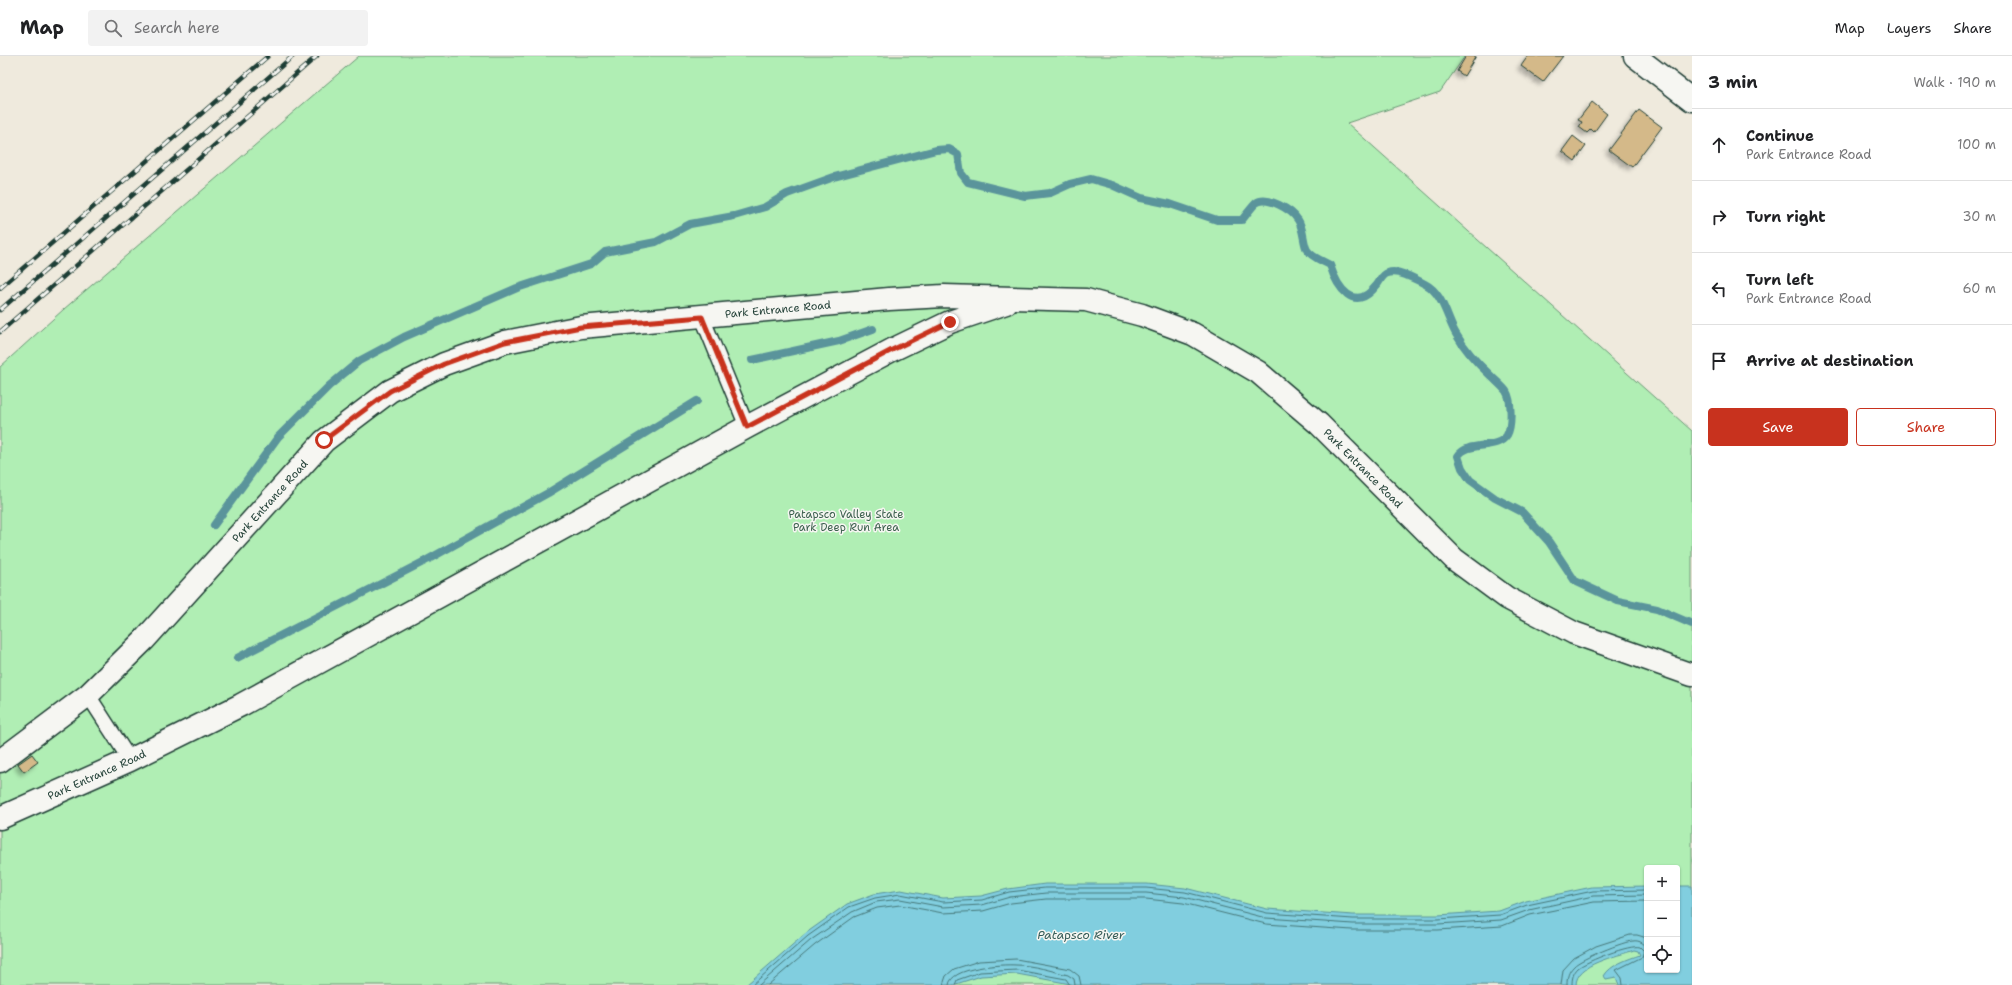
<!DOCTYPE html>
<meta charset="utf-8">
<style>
body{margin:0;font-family:"Shantell Sans",sans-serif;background:#f2f2f2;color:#202124}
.controls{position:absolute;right:12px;bottom:12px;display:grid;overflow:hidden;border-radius:4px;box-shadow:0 1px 3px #0004}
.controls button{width:36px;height:36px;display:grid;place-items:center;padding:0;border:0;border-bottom:1px solid #e0e0e0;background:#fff;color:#202124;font:20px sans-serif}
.stop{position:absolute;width:12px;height:12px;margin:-9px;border:3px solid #c8321e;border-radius:50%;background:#fff}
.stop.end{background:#c8321e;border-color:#fff;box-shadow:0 1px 4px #0008}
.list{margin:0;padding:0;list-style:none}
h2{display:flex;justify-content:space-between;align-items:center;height:52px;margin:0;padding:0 16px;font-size:17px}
h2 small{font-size:13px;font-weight:400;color:#757577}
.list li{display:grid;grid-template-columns:26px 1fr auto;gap:12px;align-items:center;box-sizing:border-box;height:72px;padding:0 16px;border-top:1px solid #e0e0e0}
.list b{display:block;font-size:15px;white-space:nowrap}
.list p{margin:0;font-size:13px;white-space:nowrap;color:#757577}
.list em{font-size:13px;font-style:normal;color:#757577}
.actions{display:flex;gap:8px;padding:12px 16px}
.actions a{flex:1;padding:9px 0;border:1px solid #c8321e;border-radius:4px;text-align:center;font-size:14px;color:#c8321e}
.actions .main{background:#c8321e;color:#fff}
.icon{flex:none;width:22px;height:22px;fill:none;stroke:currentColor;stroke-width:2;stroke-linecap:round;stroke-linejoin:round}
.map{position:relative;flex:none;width:1692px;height:929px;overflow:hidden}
header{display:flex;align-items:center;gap:24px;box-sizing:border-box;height:56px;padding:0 20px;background:#fff;border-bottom:1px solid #e0e0e0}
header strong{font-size:19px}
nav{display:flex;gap:22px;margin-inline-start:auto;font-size:14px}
.search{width:280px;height:36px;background:#f2f2f2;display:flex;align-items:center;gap:10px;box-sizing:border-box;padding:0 14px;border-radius:4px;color:#757577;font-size:15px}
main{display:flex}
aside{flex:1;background:#fff}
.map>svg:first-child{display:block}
.green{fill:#b0eeb4;stroke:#689674;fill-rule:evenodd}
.water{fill:#81cedf;stroke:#5a949b}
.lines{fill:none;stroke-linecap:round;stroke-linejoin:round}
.shore{stroke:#467778;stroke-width:1}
.stream{stroke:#5a949b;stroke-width:8}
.building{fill:#d4b989;stroke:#1f3d34;filter:url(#shadow)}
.lane-casing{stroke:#1f3d34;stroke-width:17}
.street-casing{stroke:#1f3d34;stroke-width:25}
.lane{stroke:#f6f6f2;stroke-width:14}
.street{stroke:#f6f6f2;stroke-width:22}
.rail-casing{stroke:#1f3d34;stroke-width:4.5}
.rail{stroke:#f6f6f2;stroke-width:3;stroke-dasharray:9;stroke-linecap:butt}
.route{stroke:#c8321e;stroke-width:5}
.labels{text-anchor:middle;stroke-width:3;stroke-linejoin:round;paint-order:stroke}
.street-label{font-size:11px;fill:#1f3d34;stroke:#f6f6f2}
.park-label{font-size:11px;fill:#3c604e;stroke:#f6f6f2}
.water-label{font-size:12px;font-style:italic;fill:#335a56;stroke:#f6f6f2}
</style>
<header>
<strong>Map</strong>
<div class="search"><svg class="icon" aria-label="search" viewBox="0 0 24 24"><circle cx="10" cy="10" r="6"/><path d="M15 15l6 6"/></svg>Search here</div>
<nav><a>Map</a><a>Layers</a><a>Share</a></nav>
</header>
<main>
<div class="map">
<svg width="1692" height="929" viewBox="0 0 1692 929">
<defs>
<filter id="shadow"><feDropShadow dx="-3.5" dy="3.5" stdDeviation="2" flood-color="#0004"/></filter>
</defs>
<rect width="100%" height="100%" fill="#efeadd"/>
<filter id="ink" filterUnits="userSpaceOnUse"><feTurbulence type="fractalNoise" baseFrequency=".025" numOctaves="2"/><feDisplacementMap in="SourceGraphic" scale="8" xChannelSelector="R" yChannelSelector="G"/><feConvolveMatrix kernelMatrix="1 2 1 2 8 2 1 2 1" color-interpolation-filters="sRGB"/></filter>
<g filter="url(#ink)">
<path class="green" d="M359 0H1465L1440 36 1347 67 1692 375V929H0V311L64 253ZM1647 812H1677V914H1647Z"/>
<path class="water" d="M1045 828H1147L1185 832 1267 853 1353 859H1438L1499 855 1526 845 1592 831 1647 830V914H1677V830H1692V929H1619L1616 921 1606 923 1604 920C1610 909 1628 903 1640 899L1638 895 1634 894C1616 901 1576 907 1576 929H1076L1017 918 981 920 953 929H746L806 877 847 848 874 838 901 834 943 842 981 840 1008 833Z"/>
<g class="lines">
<g class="shore">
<path d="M752 929 808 880 849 851 875 842 900 838 943 846 982 844 1009 836 1045 832H1146L1185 836 1267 857 1353 863H1438L1500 859 1527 849 1593 835 1647 834"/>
<path d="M759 929 811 884 852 856 876 846 900 843 943 851 982 849 1010 841 1046 837H1146L1184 841 1266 862 1353 868H1438L1501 864 1529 854 1593 840 1647 839"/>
<path d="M768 929 815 889 854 861 877 852 900 849 943 857 983 855 1011 847 1046 843H1146L1183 847 1266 868 1352 874H1438L1502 870 1530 859 1594 846 1647 845"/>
<path d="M943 929 946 920 954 913 979 905 1016 903 1070 913 1079 920 1081 929"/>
<path d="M949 929C950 911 1002 908 1016 909 1033 909 1052 915 1068 919L1074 923 1075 929"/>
<path d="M955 929 957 924 980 916 1017 914 1066 923 1070 929"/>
<path d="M1561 929 1563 914 1574 902 1596 890 1630 879H1637L1647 882"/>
<path d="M1567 929C1567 921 1568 916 1574 910 1580 903 1625 885 1633 885 1639 884 1643 887 1647 891"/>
<path d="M1572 929C1572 922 1573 917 1578 912 1587 905 1630 888 1640 891L1644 895 1642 901 1616 914 1622 922 1623 929"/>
</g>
<g class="stream">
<path d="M752 304 839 285 873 273"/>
<path d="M214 469 278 381 329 330 359 305 404 281 517 232 591 208 605 196 656 186 690 168 734 160 765 151 787 138 834 121 936 94 949 93 958 98 961 117 968 126 1025 140 1050 137 1070 128 1091 123 1112 129 1141 142 1170 148 1217 164H1242C1246 159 1251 152 1256 147 1267 139 1292 154 1298 164 1304 173 1303 187 1307 194 1311 201 1323 205 1330 209 1337 231 1354 258 1376 230 1380 226 1382 218 1388 217 1398 213 1415 223 1425 228 1443 237 1447 263 1456 278 1465 294 1478 308 1491 320 1496 325 1502 330 1506 335 1512 344 1512 370 1507 379 1497 395 1468 384 1458 400L1462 412 1470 424 1495 442 1522 456 1549 486 1575 525 1618 545 1657 553 1692 568"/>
<path d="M237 602 427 504 548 437 697 345"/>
</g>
</g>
<g class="building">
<path d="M1466 0H1476L1464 20 1457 15Z"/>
<path d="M1528 0H1563L1543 26 1521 10Z"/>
<path d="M1592 46 1607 58 1594 76 1591 73 1587 77 1579 71 1582 66 1578 64Z"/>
<path d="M1639 54 1662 71 1632 111 1609 94Z"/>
<path d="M1573 80 1586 90 1575 105 1562 95Z"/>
<path d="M32 698 38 706 24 716 18 708Z"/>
</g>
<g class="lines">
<g class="lane-casing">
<g id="lane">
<path d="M702 261 747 371"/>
<path d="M88 639 130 704"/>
</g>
</g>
<g class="street-casing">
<g id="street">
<path d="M1635 0 1692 44"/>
<path id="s1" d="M0 705 88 639 144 584 324 385 390 335 444 308 505 286 581 271 889 243 944 240 1086 244 1142 259 1193 278 1258 316 1319 368 1454 503 1507 542 1574 577 1692 619"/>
<path id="s2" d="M0 762 130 704 241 649 747 371 892 294 950 266 1006 247"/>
</g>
</g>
<use href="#lane" class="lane"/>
<use href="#street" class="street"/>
<g class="rail-casing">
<g id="rail">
<path d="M0 232 268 0"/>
<path d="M0 254 293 0"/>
<path d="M0 276 317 0"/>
</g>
</g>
<use href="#rail" class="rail"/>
</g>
</g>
<g class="lines" filter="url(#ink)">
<path class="route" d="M324 384 390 335 444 308 505 286 581 271 702 261 747 371 892 294 950 266"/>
</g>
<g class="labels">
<g class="street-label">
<text dy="4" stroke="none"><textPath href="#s1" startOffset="940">Park Entrance Road</textPath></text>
<text dy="4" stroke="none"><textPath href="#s1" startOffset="1579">Park Entrance Road</textPath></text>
<text dy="4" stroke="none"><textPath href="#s1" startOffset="376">Park Entrance Road</textPath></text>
<text dy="4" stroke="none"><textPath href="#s2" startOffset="106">Park Entrance Road</textPath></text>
</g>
<g class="park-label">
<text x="846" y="462">Patapsco Valley State<tspan x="846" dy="13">Park Deep Run Area</tspan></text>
</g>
<g class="water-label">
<text x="1081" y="883">Patapsco River</text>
</g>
</g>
</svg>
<div class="controls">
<button>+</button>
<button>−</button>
<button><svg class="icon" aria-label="locate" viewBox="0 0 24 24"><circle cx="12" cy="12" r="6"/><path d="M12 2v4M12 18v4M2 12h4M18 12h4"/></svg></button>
</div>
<div class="stop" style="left:324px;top:384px"></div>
<div class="stop end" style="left:950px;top:266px"></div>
</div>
<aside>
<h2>3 min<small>Walk · 190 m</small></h2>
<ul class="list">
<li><svg class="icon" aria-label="ahead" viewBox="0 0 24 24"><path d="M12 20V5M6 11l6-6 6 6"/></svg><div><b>Continue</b><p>Park Entrance Road</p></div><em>100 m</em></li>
<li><svg class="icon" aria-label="right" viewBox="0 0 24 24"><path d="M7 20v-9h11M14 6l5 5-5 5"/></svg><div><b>Turn right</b></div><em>30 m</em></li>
<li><svg class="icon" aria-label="left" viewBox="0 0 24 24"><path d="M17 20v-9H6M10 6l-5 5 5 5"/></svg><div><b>Turn left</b><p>Park Entrance Road</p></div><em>60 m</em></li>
<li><svg class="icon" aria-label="arrive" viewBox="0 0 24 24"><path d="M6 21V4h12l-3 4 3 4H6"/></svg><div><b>Arrive at destination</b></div></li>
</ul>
<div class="actions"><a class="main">Save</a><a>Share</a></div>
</aside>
</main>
